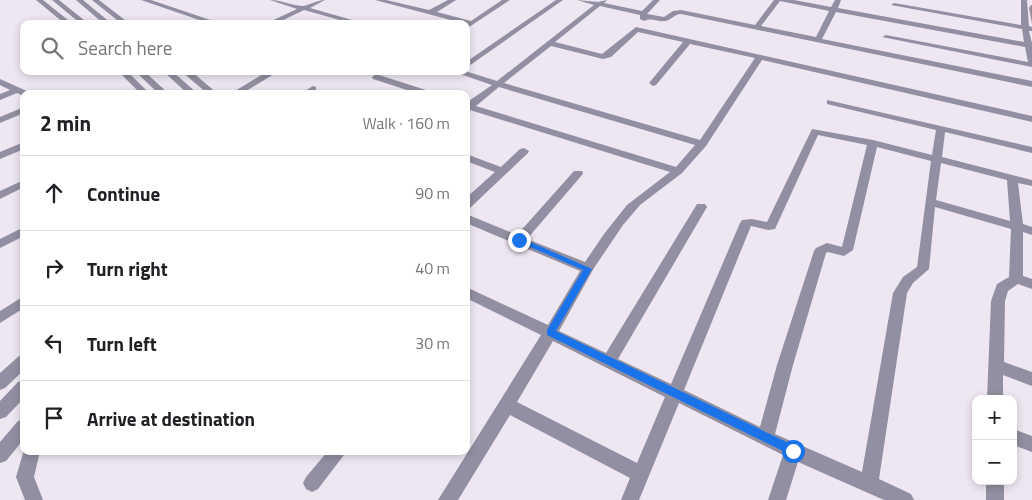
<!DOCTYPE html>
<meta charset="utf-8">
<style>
body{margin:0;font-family:"Titillium Web",sans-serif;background:#f2f2f2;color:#202124}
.controls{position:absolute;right:15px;bottom:15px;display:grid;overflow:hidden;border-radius:10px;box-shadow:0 2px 8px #0003}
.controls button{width:45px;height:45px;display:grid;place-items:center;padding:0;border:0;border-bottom:1px solid #e0e0e0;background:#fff;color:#202124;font:25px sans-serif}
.stop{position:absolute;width:15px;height:15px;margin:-11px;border:4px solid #1a73e8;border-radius:50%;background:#fff}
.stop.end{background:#1a73e8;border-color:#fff;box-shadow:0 1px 5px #0008}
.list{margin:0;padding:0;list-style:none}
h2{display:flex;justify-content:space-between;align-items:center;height:65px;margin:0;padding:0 20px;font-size:21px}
h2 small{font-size:16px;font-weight:400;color:#757577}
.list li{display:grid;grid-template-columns:32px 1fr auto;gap:15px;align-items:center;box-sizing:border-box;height:75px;padding:0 20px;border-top:1px solid #e0e0e0}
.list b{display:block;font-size:19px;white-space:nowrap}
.list em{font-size:16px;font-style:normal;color:#757577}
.icon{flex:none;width:28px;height:28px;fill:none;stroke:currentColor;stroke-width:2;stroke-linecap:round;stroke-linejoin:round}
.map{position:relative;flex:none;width:1032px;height:500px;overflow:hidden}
.search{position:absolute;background:#fff;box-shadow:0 2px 8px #0003;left:20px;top:20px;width:450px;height:55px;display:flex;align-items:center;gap:12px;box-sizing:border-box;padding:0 18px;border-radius:10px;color:#757577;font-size:19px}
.panel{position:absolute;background:#fff;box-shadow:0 2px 8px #0003;left:20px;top:90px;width:450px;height:365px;border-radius:10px}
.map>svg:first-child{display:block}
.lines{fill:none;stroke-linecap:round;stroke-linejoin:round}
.minor{fill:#918fa1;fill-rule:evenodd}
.wall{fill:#9a9096}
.route{fill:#1a73e8}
</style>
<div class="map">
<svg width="1032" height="500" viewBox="0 0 1032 500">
<rect width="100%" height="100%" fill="#eee7f1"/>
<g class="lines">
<g class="minor">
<path d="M36 0H43L73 24H65Z"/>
<path d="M52 0H59L89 24H81Z"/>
<path d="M76 0H83L112 24H104Z"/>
<path d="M92 0H99L130 24H122Z"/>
<path d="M141 0H151L222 24H211Z"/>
<path d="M270 0C281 0 291 5 302 6 309 6 316 0 325 0L310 8 366 24H354L304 10 275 24H265L297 9Z"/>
<path d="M375 0H386L429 10 448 0H456L437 12 471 21 502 0H510L466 29V24Z"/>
<path d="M556 0H563L466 68V62Z"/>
<path d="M577 0 598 2 607 0 604 3 642 11 653 0H660L647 14 664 17 673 11 681 10 755 25 774 0H794L831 7 835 0H841L838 8 1024 42 1022 29 891 5 894 3 1021 25V0H1027L1029 26 1032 27V31H1029L1032 43V67L882 37 886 35 1028 62 1025 47 836 12 822 39 1032 81V87L681 14C674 14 672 20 665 21 657 22 652 17 644 21L640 19V15L600 6 555 42 602 54 636 27 1032 116V122L762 60 706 146 682 173 640 205 623 225 594 268 559 331 606 353 697 204H705L707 207 618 359 671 384 740 223 742 220 752 219 767 222 812 129 873 140 932 155 936 130 827 104V100L1032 147V153L945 132 942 157 1032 180V186L1018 183 1023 224 1032 227V235L1023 232V276L1032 279V289L1018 284 1008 291 1005 301 1004 362 1032 372V386L1003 375V399H987L991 301 997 284 1009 277 1011 229 935 207 929 269 913 283 907 293 879 479 911 494 914 500H884L798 462 786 500H768L783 455 679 403 639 500H621L630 478 510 415 458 500H438L541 335 466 298V287L548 325 580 271 466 223V214L517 235 574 171H582L583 173 582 175 527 239 585 262 604 234 627 205 670 172 470 110 466 112V103L492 85 451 71H465L497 81 594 5ZM780 1 829 11 816 37 761 26ZM638 32 683 42 649 83 653 86 656 85 690 44 755 58 700 140 504 83 551 46 603 59 611 57ZM499 87 695 145 676 167 476 106ZM818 135 867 145 842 247 827 243 816 248 814 251 777 365 760 427 684 390 751 226 768 230 775 229ZM877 147 931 161 917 267 903 277 893 293 862 472 775 434 793 365 826 253 828 252 844 256 853 250ZM941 163 1007 180 1010 221 936 200ZM553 341 665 397 637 463 517 402Z"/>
<path d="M118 71H127L150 94H141Z"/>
<path d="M135 71H144L169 94H159Z"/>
<path d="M163 71H172L198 94H188Z"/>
<path d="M181 71H191L218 94H208Z"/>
<path d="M268 71H279L241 94H230Z"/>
<path d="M376 74 432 92 433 94H419L373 79 372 77Z"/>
<path d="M0 79 29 92 30 94H24V96L17 93 0 100V94L10 90 0 85Z"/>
<path d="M313 86 316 87V91L311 94H300Z"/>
<path d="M24 107V113L0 123V117Z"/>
<path d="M24 142V149L0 159V152Z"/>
<path d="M524 148 529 151 528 153 470 208 466 209V198L495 172 466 161V154L501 167 520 149Z"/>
<path d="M24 180V187L0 199V191Z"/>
<path d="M24 227V236L0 248V239Z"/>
<path d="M24 296V308L0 323V311Z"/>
<path d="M24 354V370L5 388 0 390V373L19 356Z"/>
<path d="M24 380V398L6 417 0 419V401L18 382Z"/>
<path d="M24 419V439L6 461 0 463V442L18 421Z"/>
<path d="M1013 429 1032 436V452L1013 445Z"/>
<path d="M24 450 40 451 34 477 43 500H25L16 477Z"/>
<path d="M328 451H347L318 489 312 492 306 489 303 483 306 477Z"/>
<rect x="986" y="481" width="18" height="19"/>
</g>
</g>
<path class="wall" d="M1031 5H1032V24L1029 8Z"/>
<path class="route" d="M519 237 592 269 556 331 797 447 799 451 797 454 793 456 789 454 547 335V330L583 270 516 241V238Z"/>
</svg>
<div class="controls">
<button>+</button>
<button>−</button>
</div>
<div class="stop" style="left:793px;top:451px"></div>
<div class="stop end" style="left:519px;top:240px"></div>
<div class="search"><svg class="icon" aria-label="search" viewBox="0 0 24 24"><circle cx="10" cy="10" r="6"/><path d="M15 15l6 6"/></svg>Search here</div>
<section class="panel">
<h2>2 min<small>Walk · 160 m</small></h2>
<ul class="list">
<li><svg class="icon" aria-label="ahead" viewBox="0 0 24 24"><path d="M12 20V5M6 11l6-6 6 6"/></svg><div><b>Continue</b></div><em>90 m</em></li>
<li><svg class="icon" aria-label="right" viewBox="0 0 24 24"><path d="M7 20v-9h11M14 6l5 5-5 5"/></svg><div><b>Turn right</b></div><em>40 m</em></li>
<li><svg class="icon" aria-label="left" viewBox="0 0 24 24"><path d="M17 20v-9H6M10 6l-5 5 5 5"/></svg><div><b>Turn left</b></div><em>30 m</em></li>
<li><svg class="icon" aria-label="arrive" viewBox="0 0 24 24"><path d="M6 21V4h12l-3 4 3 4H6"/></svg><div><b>Arrive at destination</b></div></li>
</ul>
</section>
</div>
